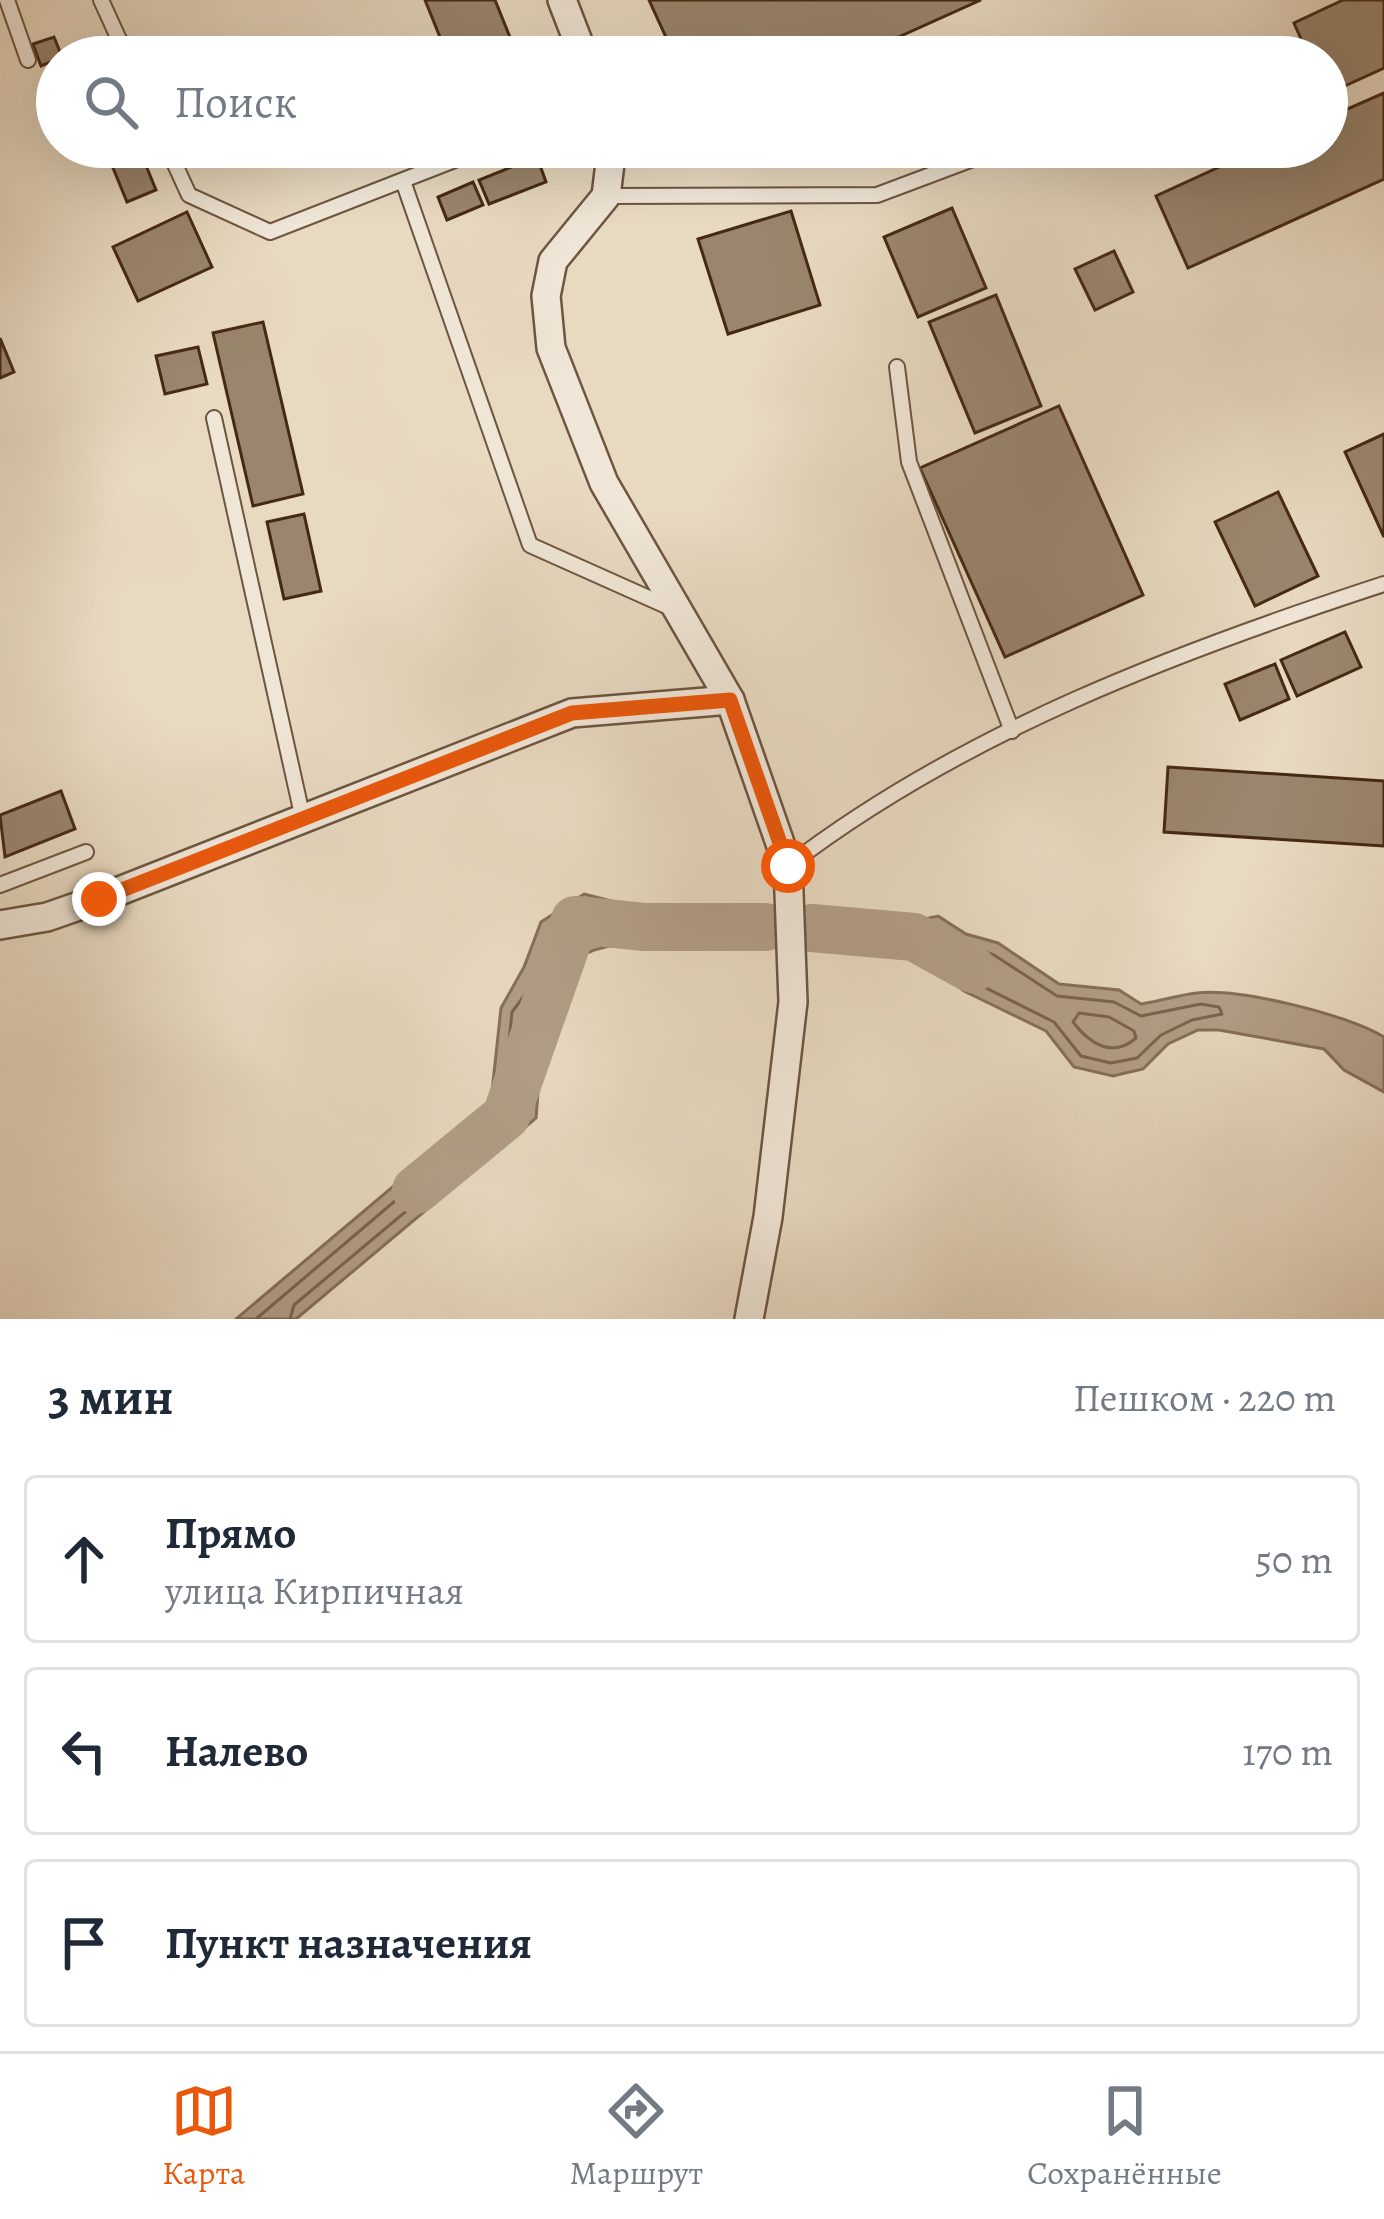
<!DOCTYPE html>
<html lang="ru">
<meta charset="utf-8">
<style>
body{margin:0;font-family:Alegreya,serif;background:#f6f6f7;color:#1f2937}
.stop{position:absolute;width:36px;height:36px;margin:-27px;border:9px solid #ea580c;border-radius:50%;background:#fff}
.stop.end{background:#ea580c;border-color:#fff;box-shadow:0 3px 12px #0008}
.list{margin:0;padding:0;list-style:none}
h2{display:flex;justify-content:space-between;align-items:center;height:156px;margin:0;padding:0 48px;font-size:51px}
h2 small{font-size:39px;font-weight:400;color:#747a83}
.list li{display:grid;grid-template-columns:78px 1fr auto;gap:36px;align-items:center;box-sizing:border-box;height:168px;margin:0 24px 24px;padding:0 24px;border:3px solid #e0e1e3;border-radius:12px}
.list b{display:block;font-size:45px;white-space:nowrap}
.list p{margin:0;font-size:39px;white-space:nowrap;color:#747a83}
.list em{font-size:39px;font-style:normal;color:#747a83}
.icon{flex:none;width:66px;height:66px;fill:none;stroke:currentColor;stroke-width:2;stroke-linecap:round;stroke-linejoin:round}
.map{position:relative;flex:none;width:1384px;height:1319px;overflow:hidden}
.search{position:absolute;background:#fff;box-shadow:0 12px 48px #0002;left:36px;right:36px;top:36px;height:132px;display:flex;align-items:center;gap:30px;box-sizing:border-box;padding:0 42px;border-radius:66px;color:#747a83;font-size:45px}
.sheet{height:732px;background:#fff}
nav{display:flex;justify-content:space-around;align-items:center;box-sizing:border-box;height:168px;border-top:3px solid #e0e1e3;background:#fff;font-size:33px;color:#747a83}
nav a{display:grid;justify-items:center;gap:6px}
nav .on{color:#ea580c}
.map>svg:first-child{display:block}
.water{fill:#b19d87;stroke:#866f59;stroke-width:3}
.lines{fill:none;stroke-linecap:round;stroke-linejoin:round}
.shore{stroke:#7c634e;stroke-width:3}
.river{stroke:#b19d87;stroke-width:48}
.building{fill:#9a856e;stroke:#462915;stroke-width:3}
.service-casing{stroke:#6e5540;stroke-width:18}
.minor-casing{stroke:#6e5540;stroke-width:32}
.service{stroke:#f0e6d7;stroke-width:14}
.minor{stroke:#f0e6d7;stroke-width:27}
.route{stroke:#ea580c;stroke-width:15}
</style>
<div class="map">
<svg width="1384" height="1319" viewBox="0 0 1384 1319">
<rect width="100%" height="100%" fill="#e8d9c1"/>
<filter id="stains"><feTurbulence type="fractalNoise" baseFrequency=".00167" numOctaves="4"/><feColorMatrix values="0 0 0 0 .2 0 0 0 0 .09 0 0 0 0 .02 0 0 0 .5 -.17"/></filter>
<radialGradient id="worn" r=".72"><stop offset=".6" stop-color="#630" stop-opacity="0"/><stop offset="1" stop-color="#630" stop-opacity=".3"/></radialGradient>
<g class="water">
<path d="M584 894 650 911 660 943C527 938 546 1013 536 1118L296 1319H236L409 1173 471 1147 489 1119 501 1008 524 967 541 922Z"/>
<path d="M938 916 966 934 998 943 1059 984 1119 990 1141 1004C1159 1001 1179 995 1197 993 1240 988 1349 1015 1384 1037V1092L1344 1070 1324 1049 1219 1030H1198L1168 1044 1143 1069 1113 1076 1074 1067 1046 1031 964 991 916 955 915 921Z"/>
</g>
<g class="lines">
<g class="shore">
<path d="M584 908 627 918 631 925 568 945 548 970 541 971 551 930Z"/>
<path d="M936 929 994 955 1057 996 1114 1002 1141 1016 1201 1004 1219 1007 1222 1014 1192 1020 1161 1035 1137 1058 1111 1063 1081 1056 1054 1022 970 980 929 948 928 933Z"/>
<path d="M533 984 538 990 525 1111 506 1126 501 1119 512 1012Z"/>
<path d="M1079 1013 1109 1017 1134 1031 1136 1038C1112 1059 1089 1043 1073 1022Z"/>
<path d="M256 1319 415 1184 436 1179 435 1187 294 1305 290 1319"/>
</g>
<g class="river">
<path d="M812 928 914 937 972 969"/>
<path d="M416 1190 506 1116 575 920 645 927H765"/>
</g>
</g>
<g class="building">
<path d="M425 0H495L518 57H448Z"/>
<path d="M649 0H981L854 57H675Z"/>
<path d="M1343 0H1384V68L1327 94V57H1309L1294 23Z"/>
<path d="M54 37 62 57 41 66 33 44Z"/>
<path d="M1384 93V179L1188 268 1156 196 1263 147H1327V118Z"/>
<path d="M140 151 156 190 127 202 111 163Z"/>
<path d="M537 157 546 182 489 204 479 180Z"/>
<path d="M473 182 483 205 447 220 438 197Z"/>
<path d="M952 208 986 288 918 317 884 237Z"/>
<path d="M791 211 820 305 728 334 698 239Z"/>
<path d="M187 212 212 267 138 301 113 247Z"/>
<path d="M1114 251 1133 292 1095 310 1075 269Z"/>
<path d="M996 295 1041 406 975 433 929 322Z"/>
<path d="M263 322 303 494 253 506 213 333Z"/>
<path d="M0 338 14 372 0 378Z"/>
<path d="M198 347 207 384 165 394 156 356Z"/>
<path d="M1059 406 1143 595 1005 657 920 468Z"/>
<path d="M1384 434V537L1345 452Z"/>
<path d="M1278 492 1318 576 1255 606 1215 522Z"/>
<path d="M304 514 321 591 284 599 267 522Z"/>
<path d="M1345 632 1361 667 1297 696 1281 660Z"/>
<path d="M1275 664 1289 699 1240 720 1225 684Z"/>
<path d="M1168 767 1384 781V846L1164 832Z"/>
<path d="M61 791 75 829 5 857 0 815Z"/>
</g>
<g class="lines">
<g class="service-casing">
<g id="service">
<path d="M7 0 28 60"/>
<path d="M101 0 127 57"/>
<path d="M167 147 189 195 270 232 488 147"/>
<path d="M403 181 530 545 671 608"/>
<path d="M606 196 877 195 1005 147"/>
<path d="M897 367 909 462 1012 731"/>
<path d="M214 418 303 819"/>
<path d="M788 866C963 732 1176 652 1384 584"/>
<path d="M0 885 86 852"/>
</g>
</g>
<g class="minor-casing">
<g id="minor">
<path d="M562 0 584 57"/>
<path d="M612 147 606 196 553 261 546 296 551 348 604 483 730 700 788 866 793 1002 768 1217 749 1319"/>
<path d="M0 925 47 917 99 899 572 713 730 700"/>
</g>
</g>
<use href="#service" class="service"/>
<use href="#minor" class="minor"/>
</g>
<g class="lines">
<path class="route" d="M99 899 572 713 730 700 788 866"/>
</g>
<rect width="100%" height="100%" filter="url(#stains)"/>
<rect width="100%" height="100%" fill="url(#worn)"/>
</svg>
<div class="stop" style="left:788px;top:866px"></div>
<div class="stop end" style="left:99px;top:899px"></div>
<div class="search"><svg class="icon" aria-label="search" viewBox="0 0 24 24"><circle cx="10" cy="10" r="6"/><path d="M15 15l6 6"/></svg>Поиск</div>
</div>
<section class="sheet">
<h2>3 мин<small>Пешком · 220 m</small></h2>
<ul class="list">
<li><svg class="icon" aria-label="ahead" viewBox="0 0 24 24"><path d="M12 20V5M6 11l6-6 6 6"/></svg><div><b>Прямо</b><p>улица Кирпичная</p></div><em>50 m</em></li>
<li><svg class="icon" aria-label="left" viewBox="0 0 24 24"><path d="M17 20v-9H6M10 6l-5 5 5 5"/></svg><div><b>Налево</b></div><em>170 m</em></li>
<li><svg class="icon" aria-label="arrive" viewBox="0 0 24 24"><path d="M6 21V4h12l-3 4 3 4H6"/></svg><div><b>Пункт назначения</b></div></li>
</ul>
</section>
<nav>
<a class="on"><svg class="icon" aria-label="map" viewBox="0 0 24 24"><path d="M3 6l6-2 6 2 6-2v14l-6 2-6-2-6 2zM9 4v14M15 6v14"/></svg>Карта</a>
<a><svg class="icon" aria-label="directions" viewBox="0 0 24 24"><path d="M12 3l9 9-9 9-9-9zM9 14v-3h6M13 9l2 2-2 2"/></svg>Маршрут</a>
<a><svg class="icon" aria-label="saved" viewBox="0 0 24 24"><path d="M7 4h10v16l-5-4-5 4z"/></svg>Сохранённые</a>
</nav>
